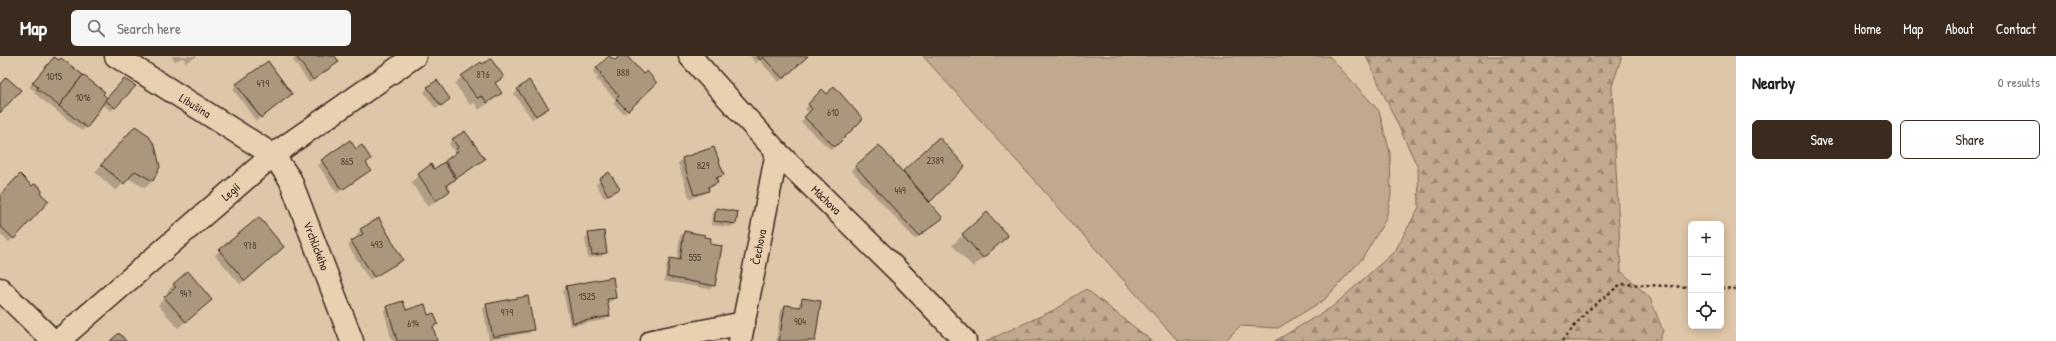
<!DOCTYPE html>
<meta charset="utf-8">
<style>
body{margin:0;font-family:"Patrick Hand",sans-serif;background:#f6f6f6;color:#222}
.controls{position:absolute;right:12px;bottom:12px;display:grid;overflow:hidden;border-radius:6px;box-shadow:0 2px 10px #0003}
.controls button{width:36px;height:36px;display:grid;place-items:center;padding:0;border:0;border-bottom:1px solid #e0e0e0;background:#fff;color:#222;font:20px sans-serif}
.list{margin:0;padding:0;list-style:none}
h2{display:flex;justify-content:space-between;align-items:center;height:52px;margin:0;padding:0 16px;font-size:17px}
h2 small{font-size:13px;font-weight:400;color:#767676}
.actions{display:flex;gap:8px;padding:12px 16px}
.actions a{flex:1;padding:9px 0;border:1px solid #3b2a1e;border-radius:6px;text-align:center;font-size:14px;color:#3b2a1e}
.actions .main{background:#3b2a1e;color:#fff}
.icon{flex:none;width:22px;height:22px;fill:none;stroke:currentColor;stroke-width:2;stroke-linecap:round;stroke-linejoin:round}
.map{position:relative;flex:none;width:1736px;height:285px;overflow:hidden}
header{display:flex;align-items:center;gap:24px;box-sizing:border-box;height:56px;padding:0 20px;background:#3b2a1e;color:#fff}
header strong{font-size:19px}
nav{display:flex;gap:22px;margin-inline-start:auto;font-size:14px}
.search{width:280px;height:36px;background:#f6f6f6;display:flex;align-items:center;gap:10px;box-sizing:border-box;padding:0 14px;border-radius:6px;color:#767676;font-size:15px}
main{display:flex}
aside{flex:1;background:#fff}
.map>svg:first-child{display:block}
.forest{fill:url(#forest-firs);stroke:#7e6a56}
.pitch{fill:#c0a98f;stroke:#7e6a56}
.shadow{fill:#0003}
.building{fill:#ab967e;stroke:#3b2a1e}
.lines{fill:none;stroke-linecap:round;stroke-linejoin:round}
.minor-casing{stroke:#3b2a1e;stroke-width:25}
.path{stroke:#3b2a1e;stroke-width:2.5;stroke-dasharray:3 3;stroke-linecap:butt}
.minor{stroke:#e9d0b1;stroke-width:22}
.labels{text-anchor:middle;stroke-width:3;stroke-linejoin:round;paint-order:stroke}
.number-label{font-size:10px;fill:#574536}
.street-label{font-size:12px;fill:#3b2a1e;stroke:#e9d0b1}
</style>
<header>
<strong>Map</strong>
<div class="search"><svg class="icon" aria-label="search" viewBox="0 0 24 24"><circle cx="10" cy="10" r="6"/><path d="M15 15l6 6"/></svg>Search here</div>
<nav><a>Home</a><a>Map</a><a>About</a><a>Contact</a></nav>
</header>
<main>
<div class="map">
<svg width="1736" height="285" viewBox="0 0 1736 285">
<defs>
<pattern id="forest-firs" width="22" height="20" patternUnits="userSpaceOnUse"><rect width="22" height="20" fill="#c0a98f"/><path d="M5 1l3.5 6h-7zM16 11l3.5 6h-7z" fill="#9d8a74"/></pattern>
</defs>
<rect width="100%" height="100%" fill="#dec6a8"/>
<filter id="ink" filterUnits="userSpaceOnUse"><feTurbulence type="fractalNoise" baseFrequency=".025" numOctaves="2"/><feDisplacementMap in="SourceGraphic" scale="8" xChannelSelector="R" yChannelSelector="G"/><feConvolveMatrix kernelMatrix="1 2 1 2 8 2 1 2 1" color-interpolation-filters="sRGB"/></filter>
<g filter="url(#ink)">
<g class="forest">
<path d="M1366 0H1622L1612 30 1621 215 1650 242 1663 275 1659 285H1275L1332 251 1395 195 1419 151 1418 112Z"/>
<path d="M1086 233 1152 285H986L1054 254Z"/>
</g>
<path class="pitch" d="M923 0H1329L1379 55 1390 97 1391 139 1386 163 1362 203 1324 244 1278 272 1240 270 1225 285H1178Z"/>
<g class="shadow">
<path d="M172 0H196V1L185 7 184 2 174 5Z"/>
<path d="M297 0H334L338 6 309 27 293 4Z"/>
<path d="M610 0 615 5 621 0H626L643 19 655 27 624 58 613 47 616 44 596 23 598 22 593 16Z"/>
<path d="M750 0H807L779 26 759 4 756 7Z"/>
<path d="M51 6 107 43 134 30 111 55 102 48 82 75 34 37 35 35 29 31Z"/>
<path d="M462 20 503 21 495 28 501 37 479 54 474 46 470 49 455 28Z"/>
<path d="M529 26 544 55 532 63 514 38Z"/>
<path d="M237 29 291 38 256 65 233 33Z"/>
<path d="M428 32 445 46 436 53 424 36Z"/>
<path d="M818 38 827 39 862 63 831 94 801 66 809 57 805 53Z"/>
<path d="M128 78 159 111 152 125 145 132 128 122 116 135 95 116Z"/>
<path d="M939 82 964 110 928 146 938 166 915 183 851 114 879 90 902 117Z"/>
<path d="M453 84 483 103 454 124 446 131 448 135 428 151 411 126 431 110 434 114 454 99 455 96 449 88Z"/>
<path d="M350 86 365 107 366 118 337 137 318 109Z"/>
<path d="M713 92 723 119 716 124 717 127 713 131 708 133 704 138 690 143 678 107 682 103Z"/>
<path d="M609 118 618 132 604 142 596 128Z"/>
<path d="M32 131 48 145 9 186 0 178V141Z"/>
<path d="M716 153 735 167 731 171 711 169 712 157Z"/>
<path d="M987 157 996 190 973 211 952 189Z"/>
<path d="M258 162 279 195 240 228 215 199Z"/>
<path d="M361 174 402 204 369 224 348 189 359 181 357 178Z"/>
<path d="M684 176 708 189 714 229 710 233 664 225 667 207 671 203 677 204 680 180Z"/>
<path d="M589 178 606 196 602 200 588 202 585 182Z"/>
<path d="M174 228 203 251 178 272 158 249 169 238 167 236Z"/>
<path d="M567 231 615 241 612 245 607 246 609 260 605 264 570 270 563 235Z"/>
<path d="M803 243 814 285H776L781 254 785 250 798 252 799 247Z"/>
<path d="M487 249 533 273 529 277 489 284 483 252Z"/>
<path d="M388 251 406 256 437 268 433 272 436 285H392L384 255Z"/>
</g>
<g class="building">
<path d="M296 0H335L339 6 313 24Z"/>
<path d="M609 0 615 4 619 0H627L643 18 647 15 657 27 628 55 616 43 619 40 600 19 601 17 596 12Z"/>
<path d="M757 0H808L783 23 763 1 760 4Z"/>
<path d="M54 1 59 4 61 2 83 19 59 50 37 33 38 31 32 27Z"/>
<path d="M491 3 504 21 495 27 502 37 487 47 482 40 477 42 461 20 481 6 482 8Z"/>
<path d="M268 5 292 38 261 62 236 28Z"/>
<path d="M83 19 105 36 103 38 107 42 87 72 59 50Z"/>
<path d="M6 21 21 34 0 57V28Z"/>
<path d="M124 23 136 30 115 52 105 44Z"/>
<path d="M437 24 450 43 441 50 427 31Z"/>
<path d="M529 24 549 52 536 60 517 33Z"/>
<path d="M834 30 863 63 835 91 804 61 812 53 808 48 822 33 827 38Z"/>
<path d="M135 70 147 78 155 89 160 111 153 125 135 115 124 128 101 109Z"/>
<path d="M465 75 485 103 457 122 445 105 458 95 456 93 458 91 452 83Z"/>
<path d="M939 81 965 110 930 146 903 115Z"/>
<path d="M350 84 356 93 362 89 371 103 366 107 371 114 342 134 321 104Z"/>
<path d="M879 89 943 162 919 180 855 110Z"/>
<path d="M714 91 724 119 716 122 718 127 708 131 709 135 694 139 682 102Z"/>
<path d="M444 106 456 123 446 129 450 135 436 145 418 118 431 108 434 113Z"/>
<path d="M609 116 620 133 608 139 599 123Z"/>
<path d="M20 118 32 130 34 128 39 130 42 135 41 138 49 145 14 183 0 170V139Z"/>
<path d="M716 152 738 156 736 168 714 165Z"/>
<path d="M987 156 1008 180 983 202 962 178Z"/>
<path d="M259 161 284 191 245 225 219 194Z"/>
<path d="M379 162 403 204 374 221 351 185 363 178 360 173Z"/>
<path d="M604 175 607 197 592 199 588 177Z"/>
<path d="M684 175 705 179 704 181 711 182 710 188 722 190 715 230 667 221 670 202 680 204Z"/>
<path d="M188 215 212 244 186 266 164 241 176 231 173 228Z"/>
<path d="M613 221 616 242 607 243 610 260 573 267 566 230Z"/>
<path d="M528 240 534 274 493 281 486 248Z"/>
<path d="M802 242 821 245 815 285H779L785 249 801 251Z"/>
<path d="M403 245 406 254 425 248 428 259 434 257 438 268 433 270 437 285H397L387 250Z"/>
<path d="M119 277 126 285H110Z"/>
</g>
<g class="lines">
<g class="minor-casing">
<g id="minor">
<path d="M116 0 273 99 290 123 352 285"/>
<path d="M690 0 777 96 902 219 965 285"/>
<path d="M0 233 53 285"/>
<path d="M58 285 273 99 415 0"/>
<path d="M652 285 744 267"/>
<path d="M740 285 777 96"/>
</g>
</g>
<g class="path">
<path d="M1721 232 1736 233"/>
<path d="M1562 285 1588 254 1621 228 1691 231"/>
</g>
<use href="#minor" class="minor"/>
</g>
</g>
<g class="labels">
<g class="number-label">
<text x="623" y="20">888</text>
<text x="483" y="22">876</text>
<text x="54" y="24">1015</text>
<text x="263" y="31">479</text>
<text x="83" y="45">1016</text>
<text x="833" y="60">610</text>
<text x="935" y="108">2389</text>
<text x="347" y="109">865</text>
<text x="703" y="113">829</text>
<text x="900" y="138">449</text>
<text x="377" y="192">493</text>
<text x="250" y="193">978</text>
<text x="695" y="205">555</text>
<text x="186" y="241">947</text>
<text x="587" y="244">1525</text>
<text x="507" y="260">979</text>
<text x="800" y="269">904</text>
<text x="413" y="271">614</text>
</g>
<g class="street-label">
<text transform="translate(195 50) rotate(32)" y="4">Libušina</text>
<text transform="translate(231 136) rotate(-41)" y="4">Legií</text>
<text transform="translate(826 144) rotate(44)" y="4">Máchova</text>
<text transform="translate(316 190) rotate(69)" y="4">Vrchlického</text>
<text transform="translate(759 191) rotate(-79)" y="4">Čechova</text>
</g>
</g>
</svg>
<div class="controls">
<button>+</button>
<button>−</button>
<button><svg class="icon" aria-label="locate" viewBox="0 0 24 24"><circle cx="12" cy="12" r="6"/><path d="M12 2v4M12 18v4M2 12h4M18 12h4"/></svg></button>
</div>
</div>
<aside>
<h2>Nearby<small>0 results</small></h2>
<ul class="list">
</ul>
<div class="actions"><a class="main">Save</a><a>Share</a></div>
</aside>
</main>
